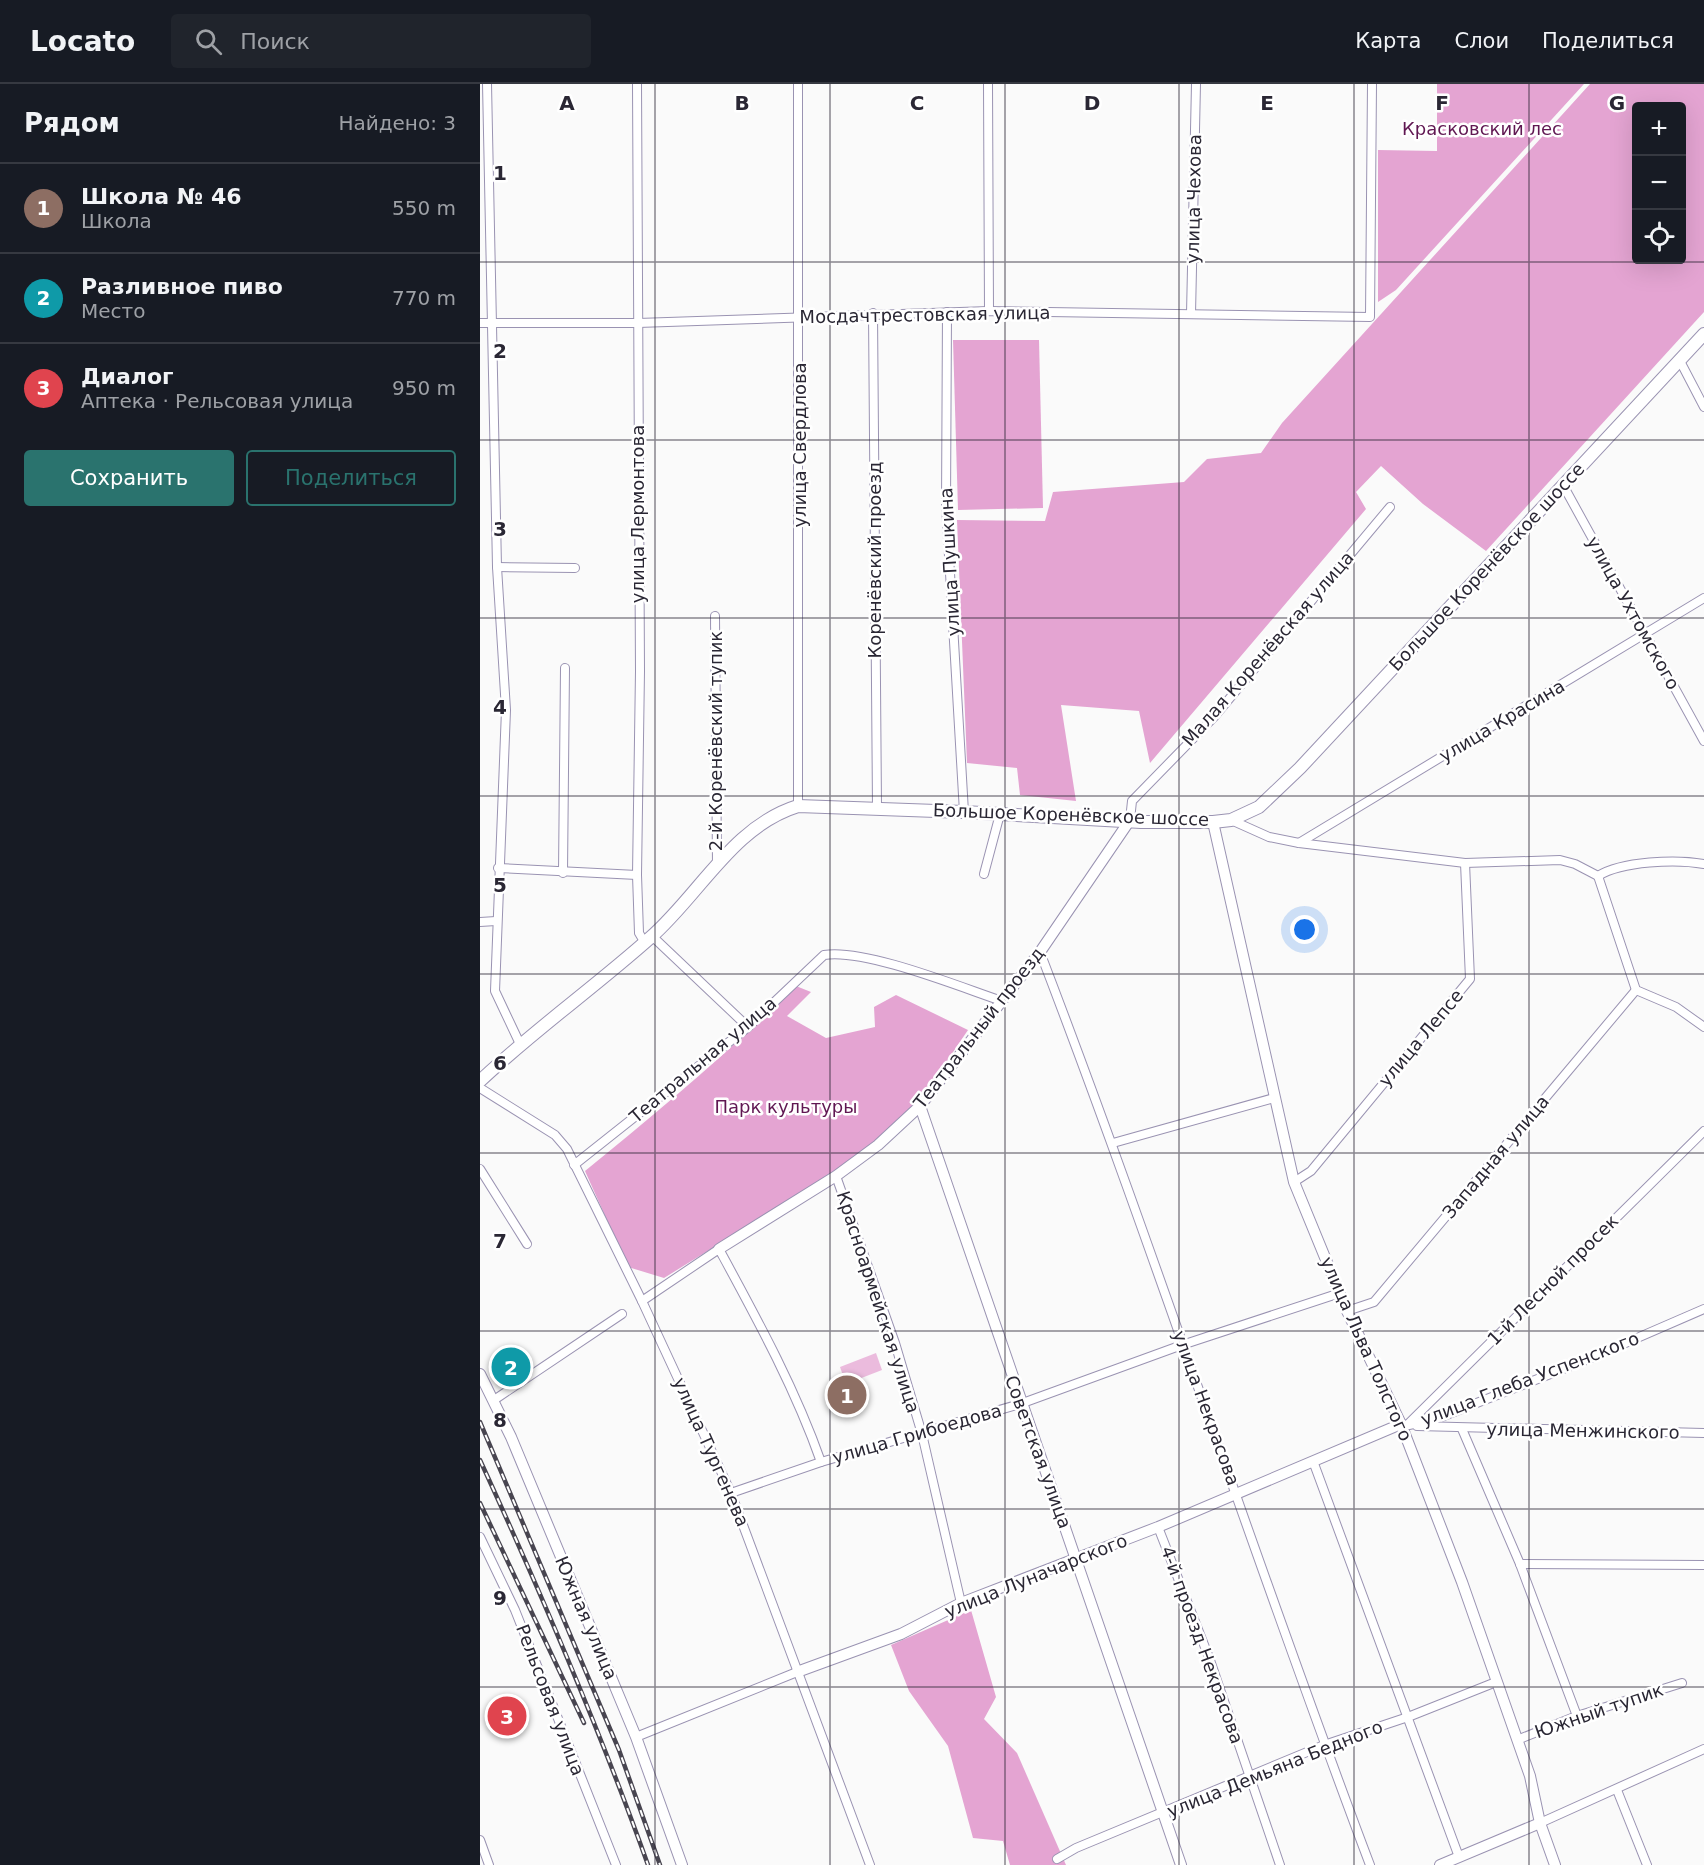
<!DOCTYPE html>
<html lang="ru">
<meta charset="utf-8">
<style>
body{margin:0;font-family:"DejaVu Sans",sans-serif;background:#20242c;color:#f1f3f6}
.controls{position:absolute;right:18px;top:18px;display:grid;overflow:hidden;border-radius:6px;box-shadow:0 6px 24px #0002}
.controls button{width:54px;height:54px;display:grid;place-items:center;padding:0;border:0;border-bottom:2px solid #363941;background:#171b24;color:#f1f3f6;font:30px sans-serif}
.you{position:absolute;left:825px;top:846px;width:21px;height:21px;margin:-15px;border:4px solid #fff;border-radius:50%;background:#1a73e8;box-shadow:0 0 0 9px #1a73e833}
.badge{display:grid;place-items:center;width:39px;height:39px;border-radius:50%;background:#2a736e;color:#fff;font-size:20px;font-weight:700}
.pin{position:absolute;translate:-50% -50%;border:3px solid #fff;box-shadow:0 2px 6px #0006}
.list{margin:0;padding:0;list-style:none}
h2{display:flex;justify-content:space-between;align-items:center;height:78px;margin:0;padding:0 24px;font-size:26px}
h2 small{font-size:20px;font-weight:400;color:#9ea1a6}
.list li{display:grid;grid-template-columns:39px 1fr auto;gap:18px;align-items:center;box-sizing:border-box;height:90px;padding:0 24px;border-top:2px solid #363941}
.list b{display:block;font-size:22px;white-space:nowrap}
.list p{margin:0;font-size:20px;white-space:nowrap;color:#9ea1a6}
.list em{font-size:20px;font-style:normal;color:#9ea1a6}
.actions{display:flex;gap:12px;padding:18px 24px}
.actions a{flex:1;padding:14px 0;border:2px solid #2a736e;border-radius:6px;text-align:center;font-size:21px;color:#2a736e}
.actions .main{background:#2a736e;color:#fff}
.icon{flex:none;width:33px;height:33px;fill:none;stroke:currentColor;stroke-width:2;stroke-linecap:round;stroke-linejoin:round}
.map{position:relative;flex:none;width:1224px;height:1781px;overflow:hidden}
header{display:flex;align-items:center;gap:36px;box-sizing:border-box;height:84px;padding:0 30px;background:#171b24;border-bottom:2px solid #363941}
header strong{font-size:28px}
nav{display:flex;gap:33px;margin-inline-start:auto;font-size:21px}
.search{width:420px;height:54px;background:#20242c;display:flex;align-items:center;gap:15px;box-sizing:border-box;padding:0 21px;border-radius:6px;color:#9ea1a6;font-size:22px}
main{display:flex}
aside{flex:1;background:#171b24}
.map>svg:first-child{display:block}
.green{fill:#ebbbdd}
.forest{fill:#e4a4d2;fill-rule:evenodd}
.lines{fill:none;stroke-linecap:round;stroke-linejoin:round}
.minor-casing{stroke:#9a93b2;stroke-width:10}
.tertiary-casing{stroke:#9a93b2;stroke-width:12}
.secondary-casing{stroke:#9a93b2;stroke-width:14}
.minor{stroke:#fff;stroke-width:8}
.tertiary{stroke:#fff;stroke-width:10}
.secondary{stroke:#fff;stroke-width:12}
.rail-casing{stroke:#484550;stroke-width:4.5}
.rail{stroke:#fff;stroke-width:2;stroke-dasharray:7;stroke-linecap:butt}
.grid{fill:none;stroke:#2a2734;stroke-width:1.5;stroke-opacity:0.55}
.labels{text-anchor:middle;stroke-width:5;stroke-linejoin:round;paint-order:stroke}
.park-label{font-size:18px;fill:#601752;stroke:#fff}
.street-label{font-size:18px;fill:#2a2734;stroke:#fff}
.grid-label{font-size:20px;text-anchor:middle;font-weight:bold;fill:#2a2734;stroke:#fff;stroke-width:5;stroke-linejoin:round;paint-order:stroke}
</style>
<header>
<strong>Locato</strong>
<div class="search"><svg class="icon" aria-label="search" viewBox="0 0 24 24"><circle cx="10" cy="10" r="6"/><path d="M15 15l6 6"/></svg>Поиск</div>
<nav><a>Карта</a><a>Слои</a><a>Поделиться</a></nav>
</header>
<main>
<aside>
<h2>Рядом<small>Найдено: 3</small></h2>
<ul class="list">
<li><span class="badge" style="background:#8d6e63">1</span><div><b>Школа № 46</b><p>Школа</p></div><em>550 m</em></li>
<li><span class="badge" style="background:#0f9aa8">2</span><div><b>Разливное пиво</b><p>Место</p></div><em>770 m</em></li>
<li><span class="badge" style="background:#e0444e">3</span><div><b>Диалог</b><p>Аптека · Рельсовая улица</p></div><em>950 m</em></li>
</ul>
<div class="actions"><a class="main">Сохранить</a><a>Поделиться</a></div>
</aside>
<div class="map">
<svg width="1224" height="1781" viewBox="0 0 1224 1781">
<rect width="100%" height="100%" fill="#fafafa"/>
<path class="green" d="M396 1269 402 1286 366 1300 360 1283Z"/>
<g class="forest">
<path d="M957 0H1104L916 206 898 218V66L957 67Z"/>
<path d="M1110 0H1224V228L1006 467 943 420 901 382 876 408 886 425 670 679 659 627 581 621 596 717 540 711 537 684 487 679 477 436 565 437 573 408 704 398 727 375 781 369 802 339ZM1156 22H1202V176H1156Z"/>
<path d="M473 256H559L563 424 478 426Z"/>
<path d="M316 902 331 908 307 932 346 954 395 943 394 923 416 911 488 946 446 1008 407 1050 350 1091 184 1194 148 1183 105 1087C178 1028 249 968 316 902Z"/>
<path d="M491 1526 516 1613 504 1635 537 1669 586 1781H530L523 1757 493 1754 468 1662 429 1607 411 1561Z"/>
</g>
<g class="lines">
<g class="minor-casing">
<g id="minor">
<path d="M7 0 17 483 26 626 15 907 40 960"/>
<path d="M157 0 160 587 157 791 159 849 165 859"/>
<path d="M318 0V722"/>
<path d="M508 0 509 227"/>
<path d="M467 228 466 421 484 728"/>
<path d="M393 229 397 723"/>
<path d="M711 230 716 0"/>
<path d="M0 239H158L509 227 890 233 892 0"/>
<path d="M1200 277 1224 323"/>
<path d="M1083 401 1224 657"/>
<path d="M17 483 95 484"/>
<path d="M235 532 237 780"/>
<path d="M650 736 652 717 734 633 910 423"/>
<path d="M751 736 789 753 819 759 985 779 1080 776 1095 780 1118 792"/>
<path d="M819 759 1224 514"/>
<path d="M18 784 157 791"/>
<path d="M83 789 85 584"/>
<path d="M504 790 520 730"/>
<path d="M1118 792 1156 906 1196 923 1224 943"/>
<path d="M1118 792C1142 777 1196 775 1224 780"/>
<path d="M0 838 16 837"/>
<path d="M172 852 268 943"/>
<path d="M560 868C676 1170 775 1478 890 1781"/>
<path d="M0 1004 75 1051 87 1065 162 1217 251 1409 390 1781"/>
<path d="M633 1059 794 1014"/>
<path d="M94 1081 268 943 344 871C384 864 480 903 522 917"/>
<path d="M0 1085 47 1160"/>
<path d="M356 1092 415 1259 442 1350 481 1519"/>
<path d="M814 1098 831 1087 990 895 985 779"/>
<path d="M162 1217 239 1165C277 1235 315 1304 341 1378"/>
<path d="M867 1227 894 1218 1156 906"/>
<path d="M14 1316 142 1230"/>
<path d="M921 1340 927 1341 1224 1047"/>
<path d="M929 1341 956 1335 1111 1274 1224 1225"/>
<path d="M937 1342 1224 1349"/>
<path d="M982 1345 1040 1480 1097 1632"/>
<path d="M833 1377 979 1773"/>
<path d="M251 1409 341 1378 540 1320 702 1261 860 1209"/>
<path d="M678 1443 730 1576 800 1781"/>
<path d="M0 1453 35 1526 136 1781"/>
<path d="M1040 1480 1224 1481"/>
<path d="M156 1653 317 1588"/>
<path d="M1037 1656 1097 1632 1202 1599"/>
<path d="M1137 1706 1167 1781"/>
<path d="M1060 1739 1224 1665"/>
<path d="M0 1756 9 1781"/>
<path d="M577 1775 596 1764 844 1661 928 1633 1016 1598"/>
</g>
</g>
<g class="tertiary-casing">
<g id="tertiary">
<path d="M733 738 814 1098 867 1227 921 1340 982 1498 1050 1692 1060 1739 1075 1781"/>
<path d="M440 1022 701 1781"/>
<path d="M239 1165 356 1092 398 1061 440 1022 560 868 650 736"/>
<path d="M0 1290 31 1353 156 1653 202 1781"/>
<path d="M317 1588 421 1550 481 1519 678 1443 921 1340"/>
<path d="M960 1781 1060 1739"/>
</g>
</g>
<g class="secondary-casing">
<path id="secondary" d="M0 997C54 946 115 903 171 853 220 810 253 742 318 722L484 728 661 738H733L751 736 779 723 820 684 1224 250"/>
</g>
<use href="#minor" class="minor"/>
<use href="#tertiary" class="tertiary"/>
<use href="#secondary" class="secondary"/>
<g class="rail-casing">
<g id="rail">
<path d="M0 1338 139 1666 180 1781"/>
<path d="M0 1376C61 1509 119 1643 168 1781"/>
<path d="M0 1419 104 1639"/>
</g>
</g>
<use href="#rail" class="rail"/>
</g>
<path class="grid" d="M175 0V1781M350 0V1781M525 0V1781M699 0V1781M874 0V1781M1049 0V1781M0 178H1224M0 356H1224M0 534H1224M0 712H1224M0 890H1224M0 1069H1224M0 1247H1224M0 1425H1224M0 1603H1224"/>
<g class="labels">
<g class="park-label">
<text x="1002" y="51">Красковский лес</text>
<text x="306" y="1029">Парк культуры</text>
</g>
<g class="street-label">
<text transform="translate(714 115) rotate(-89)" y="6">улица Чехова</text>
<text transform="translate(445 231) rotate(-1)" y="6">Мосдачтрестовская улица</text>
<text transform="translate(320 361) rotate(-90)" y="6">улица Свердлова</text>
<text transform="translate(158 430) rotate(-90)" y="6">улица Лермонтова</text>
<text transform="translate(395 476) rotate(-90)" y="6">Коренёвский проезд</text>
<text transform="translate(470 478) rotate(-93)" y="6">улица Пушкина</text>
<text transform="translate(1007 483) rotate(-47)" y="6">Большое Коренёвское шоссе</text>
<text transform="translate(1153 529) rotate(61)" y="6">улица Ухтомского</text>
<text transform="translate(788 565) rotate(-49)" y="6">Малая Коренёвская улица</text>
<text transform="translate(1022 637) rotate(-31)" y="6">улица Красина</text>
<text transform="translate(236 657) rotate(-90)" y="6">2-й Коренёвский тупик</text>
<text transform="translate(591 731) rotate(2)" y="6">Большое Коренёвское шоссе</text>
<text transform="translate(499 944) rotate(-52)" y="6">Театральный проезд</text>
<text transform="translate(941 954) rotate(-50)" y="6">улица Лепсе</text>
<text transform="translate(223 976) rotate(-40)" y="6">Театральная улица</text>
<text transform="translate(1016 1073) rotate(-50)" y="6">Западная улица</text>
<text transform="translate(1073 1196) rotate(-45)" y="6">1-й Лесной просек</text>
<text transform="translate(398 1218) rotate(72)" y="6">Красноармейская улица</text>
<text transform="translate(886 1265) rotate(66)" y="6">улица Льва Толстого</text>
<text transform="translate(1050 1295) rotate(-21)" y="6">улица Глеба Успенского</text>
<text transform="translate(726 1324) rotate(70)" y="6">улица Некрасова</text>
<text transform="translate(1103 1347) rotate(1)" y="6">улица Менжинского</text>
<text transform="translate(437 1350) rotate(-16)" y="6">улица Грибоедова</text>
<text transform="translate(231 1368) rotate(66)" y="6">улица Тургенева</text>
<text transform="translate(558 1368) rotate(70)" y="6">Советская улица</text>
<text transform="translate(556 1492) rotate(-22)" y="6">улица Луначарского</text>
<text transform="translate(106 1534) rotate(67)" y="6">Южная улица</text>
<text transform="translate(722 1561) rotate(70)" y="6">4-й проезд Некрасова</text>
<text transform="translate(70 1616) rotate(69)" y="6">Рельсовая улица</text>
<text transform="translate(1119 1627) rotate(-19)" y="6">Южный тупик</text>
<text transform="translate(795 1685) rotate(-22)" y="6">улица Демьяна Бедного</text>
</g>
</g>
<g class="grid-label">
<text x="87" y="26">A</text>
<text x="262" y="26">B</text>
<text x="437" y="26">C</text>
<text x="612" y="26">D</text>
<text x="787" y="26">E</text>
<text x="962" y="26">F</text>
<text x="1137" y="26">G</text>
<text x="20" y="96">1</text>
<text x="20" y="274">2</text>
<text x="20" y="452">3</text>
<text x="20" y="630">4</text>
<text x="20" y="808">5</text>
<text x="20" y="986">6</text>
<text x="20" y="1164">7</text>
<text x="20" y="1343">8</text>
<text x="20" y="1521">9</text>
</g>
</svg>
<div class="controls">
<button>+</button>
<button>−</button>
<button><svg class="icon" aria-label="locate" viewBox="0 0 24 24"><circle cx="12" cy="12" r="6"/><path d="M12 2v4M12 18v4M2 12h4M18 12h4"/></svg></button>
</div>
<div class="you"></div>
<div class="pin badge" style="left:367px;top:1311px;background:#8d6e63">1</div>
<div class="pin badge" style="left:31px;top:1283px;background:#0f9aa8">2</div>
<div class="pin badge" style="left:27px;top:1632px;background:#e0444e">3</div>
</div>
</main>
